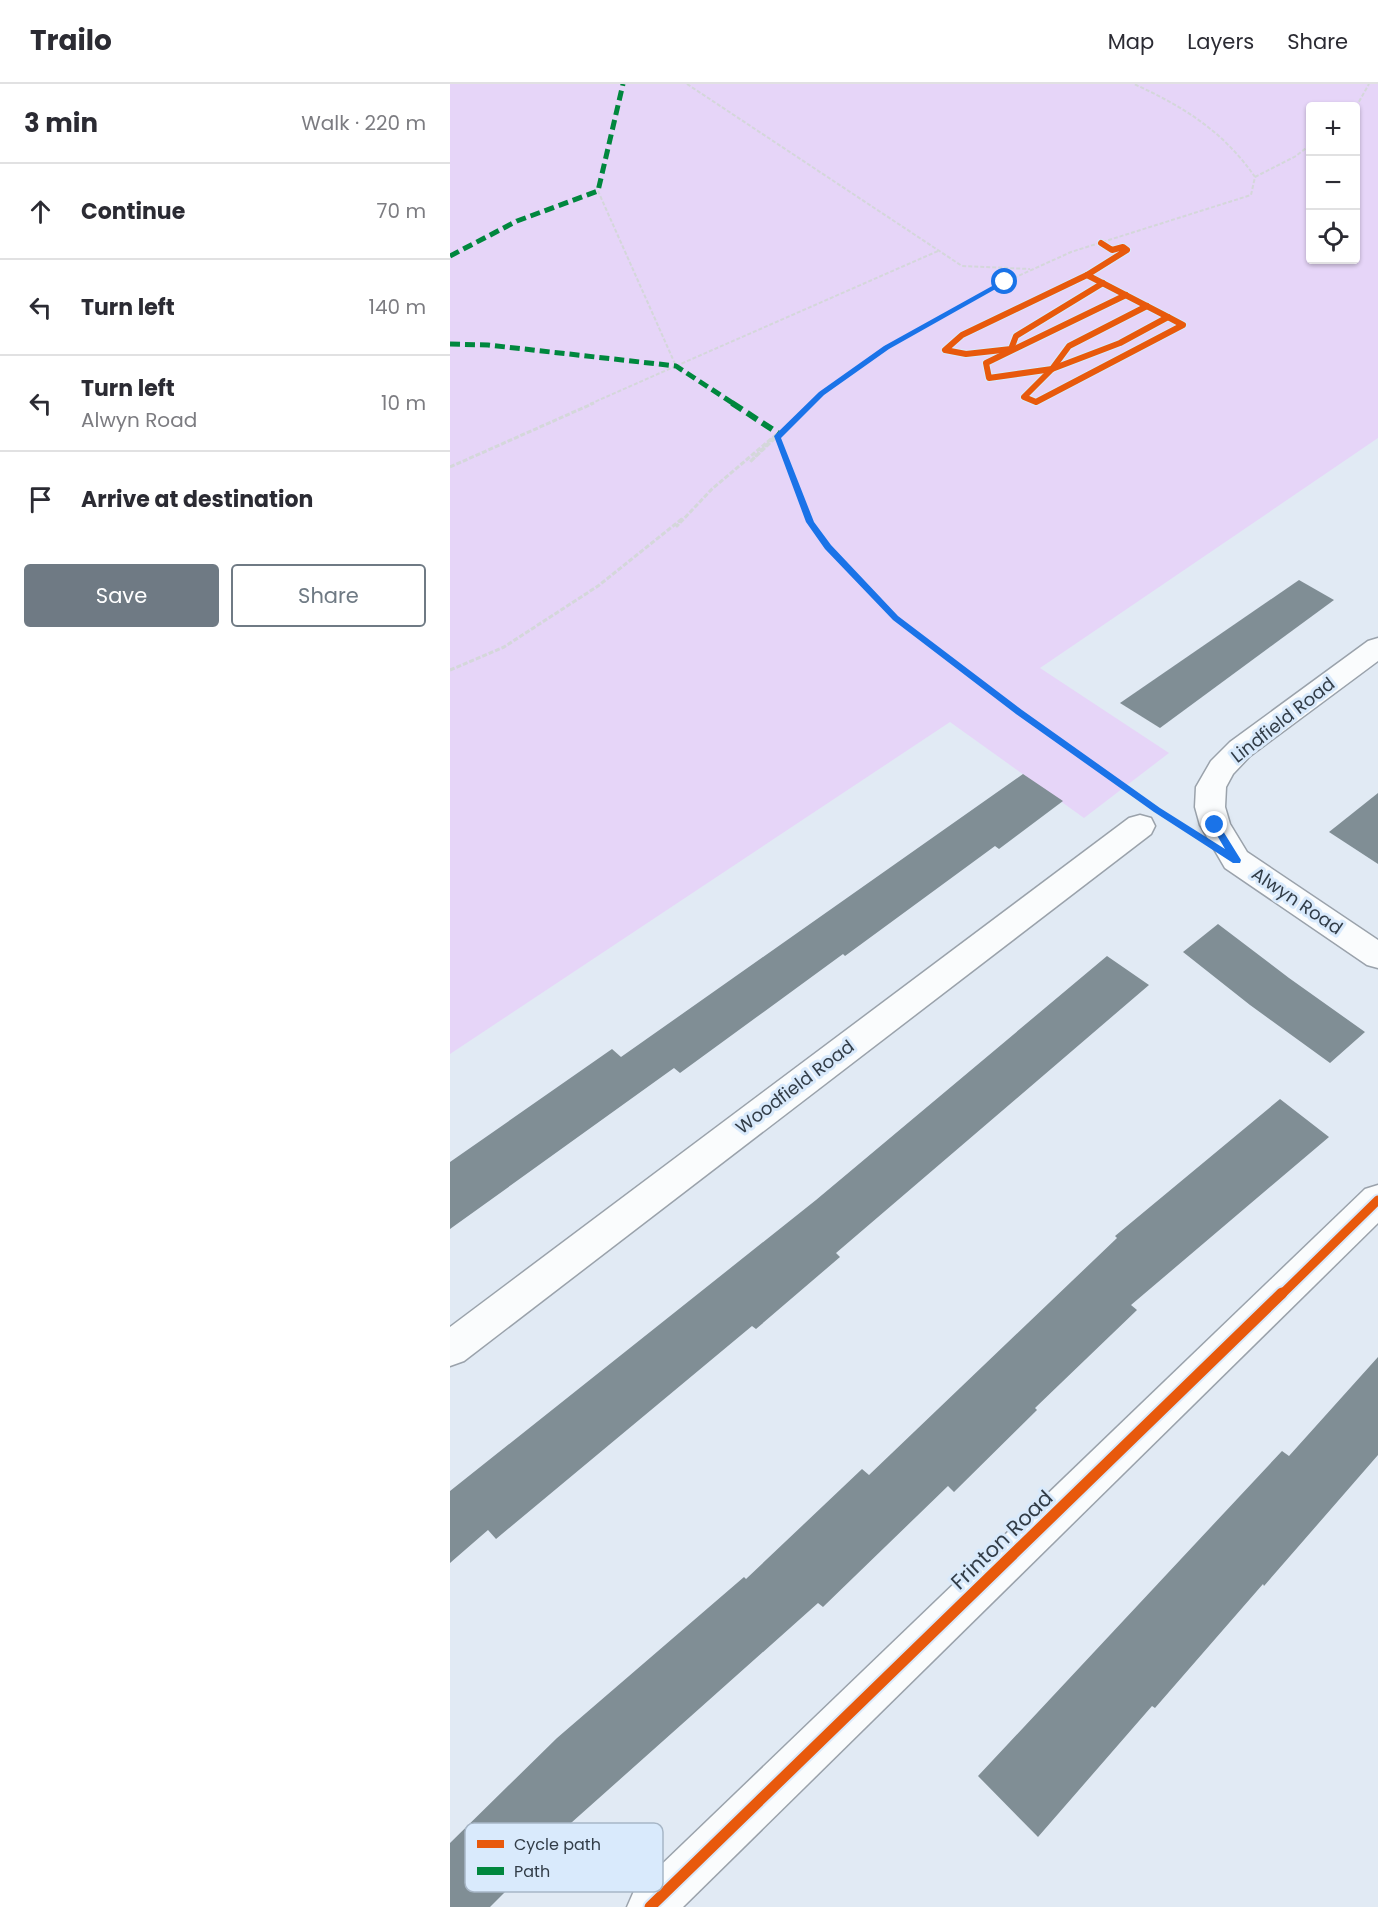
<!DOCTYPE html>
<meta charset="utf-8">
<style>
body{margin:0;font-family:Poppins,sans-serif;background:#f2f2f3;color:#2b2b33}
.controls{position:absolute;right:18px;top:18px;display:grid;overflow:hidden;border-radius:6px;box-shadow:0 2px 4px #0004}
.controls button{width:54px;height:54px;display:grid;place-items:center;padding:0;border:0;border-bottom:2px solid #e1e1e2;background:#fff;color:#2b2b33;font:30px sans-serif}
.stop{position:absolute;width:18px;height:18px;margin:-14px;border:4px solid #1a73e8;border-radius:50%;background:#fff}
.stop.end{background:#1a73e8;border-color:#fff;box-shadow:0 2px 6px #0008}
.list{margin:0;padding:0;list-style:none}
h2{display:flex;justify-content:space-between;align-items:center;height:78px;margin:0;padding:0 24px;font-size:26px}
h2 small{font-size:20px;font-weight:400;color:#7c7c81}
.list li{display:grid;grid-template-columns:39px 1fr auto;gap:18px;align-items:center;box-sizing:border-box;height:96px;padding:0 24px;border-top:2px solid #e1e1e2}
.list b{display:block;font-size:22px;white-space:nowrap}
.list p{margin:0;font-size:20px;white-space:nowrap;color:#7c7c81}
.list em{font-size:20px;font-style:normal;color:#7c7c81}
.actions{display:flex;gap:12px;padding:18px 24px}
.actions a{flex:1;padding:14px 0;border:2px solid #6f7a84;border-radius:6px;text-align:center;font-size:21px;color:#6f7a84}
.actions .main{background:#6f7a84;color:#fff}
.icon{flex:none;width:33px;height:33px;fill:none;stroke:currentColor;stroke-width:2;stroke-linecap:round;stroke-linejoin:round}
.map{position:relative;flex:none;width:928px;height:1823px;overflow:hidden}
header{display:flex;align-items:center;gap:36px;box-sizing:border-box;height:84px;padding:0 30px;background:#fff;border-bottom:2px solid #e1e1e2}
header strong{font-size:28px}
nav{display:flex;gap:33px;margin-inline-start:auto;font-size:21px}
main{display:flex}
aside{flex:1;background:#fff}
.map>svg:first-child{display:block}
.green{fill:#e6d5f8;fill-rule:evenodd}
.building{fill:#808e95}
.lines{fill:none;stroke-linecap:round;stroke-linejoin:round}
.minor-casing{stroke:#9aa2ab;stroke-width:3}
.path-far1{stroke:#d4d7da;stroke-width:2;stroke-dasharray:4 2;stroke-linecap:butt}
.path{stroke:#d4d7da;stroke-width:3;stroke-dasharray:5 2;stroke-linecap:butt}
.minor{fill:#fafcfd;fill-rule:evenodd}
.quiet-far1{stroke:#00873e;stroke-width:5;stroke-dasharray:10 5;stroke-linecap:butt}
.quiet{stroke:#00873e;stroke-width:6;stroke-dasharray:12 6;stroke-linecap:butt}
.cycleway-far2-casing{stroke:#d9eafc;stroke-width:8}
.cycleway-far1-casing{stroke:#d9eafc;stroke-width:13}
.cycleway-casing{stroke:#d9eafc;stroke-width:15}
.cycleway-far2{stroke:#e8590c;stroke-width:6}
.cycleway-far1{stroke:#e8590c;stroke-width:9}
.cycleway{stroke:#e8590c;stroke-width:11}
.route{fill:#1a73e8}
.labels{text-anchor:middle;stroke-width:6;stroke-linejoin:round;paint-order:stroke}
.street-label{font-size:18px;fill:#323d48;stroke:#d9eafc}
.near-street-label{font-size:21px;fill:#323d48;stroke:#d9eafc}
.key{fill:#d9eafc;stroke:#a7b6c6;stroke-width:1.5}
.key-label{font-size:16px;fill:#323d48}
</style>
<header>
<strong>Trailo</strong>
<nav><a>Map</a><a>Layers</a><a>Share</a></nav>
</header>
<main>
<aside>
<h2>3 min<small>Walk · 220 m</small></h2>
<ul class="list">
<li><svg class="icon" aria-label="ahead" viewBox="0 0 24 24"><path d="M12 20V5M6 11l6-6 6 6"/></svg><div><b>Continue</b></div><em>70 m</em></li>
<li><svg class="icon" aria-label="left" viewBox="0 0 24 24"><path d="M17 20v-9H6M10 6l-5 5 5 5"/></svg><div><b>Turn left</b></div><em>140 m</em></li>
<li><svg class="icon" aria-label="left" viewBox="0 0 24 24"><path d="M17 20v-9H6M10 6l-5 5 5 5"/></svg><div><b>Turn left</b><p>Alwyn Road</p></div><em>10 m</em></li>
<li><svg class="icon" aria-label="arrive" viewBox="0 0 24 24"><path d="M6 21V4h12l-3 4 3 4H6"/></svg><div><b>Arrive at destination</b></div></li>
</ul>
<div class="actions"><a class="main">Save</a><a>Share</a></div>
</aside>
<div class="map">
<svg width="928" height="1823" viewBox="0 0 928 1823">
<rect width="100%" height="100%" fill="#e1eaf4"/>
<path class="green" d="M0 0H928V354L590 584 719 669 634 734 500 638 0 970ZM860 22H906V176H860Z"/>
<g class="building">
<path d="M849 496 884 516 710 644 670 619Z"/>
<path d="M573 690 613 717 549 765 545 762 395 872 393 870 230 989 224 984 0 1145V1078L162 965 171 973Z"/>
<path d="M928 709V780L879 748Z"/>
<path d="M768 840 839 894 915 948 880 979 800 921 733 868Z"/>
<path d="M657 872 699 901 386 1169 390 1173 306 1245 302 1242 46 1455 38 1446 0 1479V1407L366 1116Z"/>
<path d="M830 1015 879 1053 681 1221 687 1226 585 1324 587 1326 504 1408 498 1402 373 1523 368 1519 112 1747 114 1749 40 1823H0V1759L107 1654 294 1493 296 1495 412 1385 419 1391 667 1154 665 1152Z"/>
<path d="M928 1273V1371L814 1502 813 1500 705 1624 702 1622 588 1753 528 1692 832 1367 839 1372Z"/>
</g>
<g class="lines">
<g class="minor-casing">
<g id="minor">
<path d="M928 554V577L800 672 783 690 776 703 775 723 780 740 797 768 928 856V884L917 881 775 784 750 741 745 723 746 703 761 677 780 658 918 557Z"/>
<path d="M690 731 701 734 705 742 701 750 14 1277 0 1282V1243L679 734Z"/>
<path d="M928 1101V1139L233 1823H177L184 1807 915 1105Z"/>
</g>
</g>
<g class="path-far1">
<path d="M237 0 512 182 580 185"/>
<path d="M906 23 919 0"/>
<path d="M805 93 846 72 860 61"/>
<path d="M226 282 488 167"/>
<path d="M140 320 226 282 148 107"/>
<path d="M360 320 437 263 555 198 621 168 801 111 805 93C773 47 734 23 684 0"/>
</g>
<g class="path">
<path d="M327 353 360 438 378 463 445 534 569 628 681 707"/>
<path d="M0 383 144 319"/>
<path d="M0 586 54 563 148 502 233 434 227 442 262 405 328 349 300 378 362 319"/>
</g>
<use href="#minor" class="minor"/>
<g class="quiet-far1">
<path d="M0 172 67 137 148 107 173 0"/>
<path d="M0 260 38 261 226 282 284 320"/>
</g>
<path class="quiet" d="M282 319 328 349"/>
<g class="cycleway-far2-casing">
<g id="cycleway-far2">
<path d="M651 159 662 166 673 163 677 166 637 191 718 233"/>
<path d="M637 191 512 251 495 266 516 270 561 265 566 252 653 199"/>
<path d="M676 211 536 279 539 294 602 285 619 262 697 222"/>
<path d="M718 233 733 241 586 318 574 313 602 285 670 259Z"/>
</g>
</g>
<g class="cycleway-far1-casing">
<path id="cycleway-far1" d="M831 1211 928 1116"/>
</g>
<g class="cycleway-casing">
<path id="cycleway" d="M200 1823 832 1209"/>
</g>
<use href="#cycleway-far2" class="cycleway-far2"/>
<use href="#cycleway-far1" class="cycleway-far1"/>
<use href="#cycleway" class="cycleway"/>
</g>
<path class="route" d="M553 196 558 198 439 265 374 311 331 354 364 438 381 461 448 532 572 626 710 724 775 765 761 741 768 739 791 776 790 779H783L704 728 566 630 443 536 375 465 356 438 324 352 369 308 434 262Z"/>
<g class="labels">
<g class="street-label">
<text transform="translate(833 636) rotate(-38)" y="6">Lindfield Road</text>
<text transform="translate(847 817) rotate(34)" y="6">Alwyn Road</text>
<text transform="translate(345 1003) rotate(-37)" y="6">Woodfield Road</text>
</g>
<g class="near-street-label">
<text transform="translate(552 1456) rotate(-44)" y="7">Frinton Road</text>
</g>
</g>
<rect x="15" y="1739" width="198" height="69" rx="9" class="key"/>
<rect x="27" y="1756" width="27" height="8" fill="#e8590c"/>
<rect x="27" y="1783" width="27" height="8" fill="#00873e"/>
<g class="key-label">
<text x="64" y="1766">Cycle path</text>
<text x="64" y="1793">Path</text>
</g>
</svg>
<div class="controls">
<button>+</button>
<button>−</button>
<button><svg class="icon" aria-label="locate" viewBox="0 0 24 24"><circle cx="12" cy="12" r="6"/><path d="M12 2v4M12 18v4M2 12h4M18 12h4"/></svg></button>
</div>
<div class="stop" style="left:555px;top:198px"></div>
<div class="stop end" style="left:765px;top:741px"></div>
</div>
</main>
